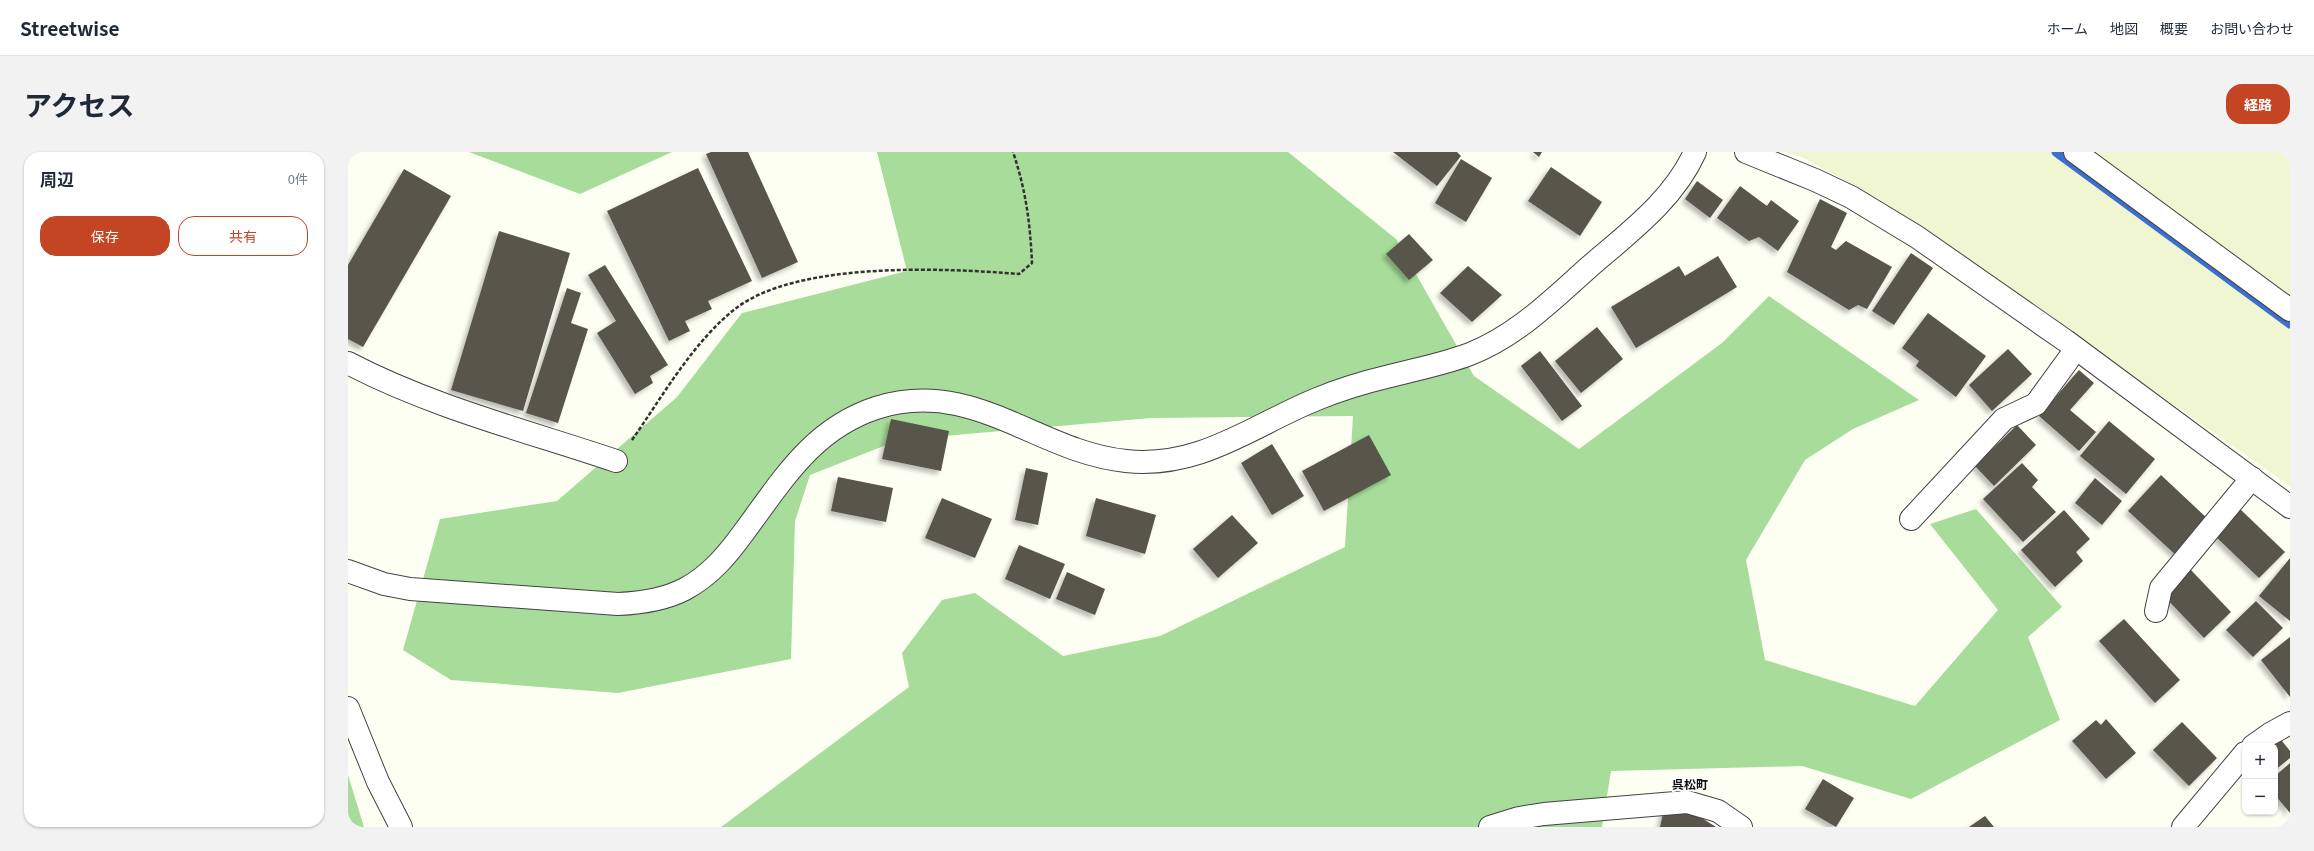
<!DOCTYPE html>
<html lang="ja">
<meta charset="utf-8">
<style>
body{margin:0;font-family:Georgia,"Noto Sans JP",serif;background:#f2f2f3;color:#1f2937}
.controls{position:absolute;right:12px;bottom:12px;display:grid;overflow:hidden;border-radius:8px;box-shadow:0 1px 3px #0004}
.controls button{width:36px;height:36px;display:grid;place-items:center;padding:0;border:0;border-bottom:1px solid #e0e1e3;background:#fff;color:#1f2937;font:20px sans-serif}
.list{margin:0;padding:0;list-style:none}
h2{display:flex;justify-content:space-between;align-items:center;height:52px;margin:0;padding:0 16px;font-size:17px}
h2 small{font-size:13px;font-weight:400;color:#747a83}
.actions{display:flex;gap:8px;padding:12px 16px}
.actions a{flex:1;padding:9px 0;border:1px solid #c44524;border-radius:16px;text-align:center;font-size:14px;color:#c44524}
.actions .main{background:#c44524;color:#fff}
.map{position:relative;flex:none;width:1942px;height:675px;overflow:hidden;border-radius:16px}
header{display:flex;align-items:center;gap:24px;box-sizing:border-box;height:56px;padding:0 20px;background:#fff;border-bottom:1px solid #e0e1e3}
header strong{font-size:19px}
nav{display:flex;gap:22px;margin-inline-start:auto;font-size:14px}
.intro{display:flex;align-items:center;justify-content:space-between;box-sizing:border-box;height:96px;padding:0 24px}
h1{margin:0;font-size:28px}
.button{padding:10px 18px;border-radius:16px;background:#c44524;color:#fff;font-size:14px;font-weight:700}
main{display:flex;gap:24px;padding:0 24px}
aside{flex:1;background:#fff;border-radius:16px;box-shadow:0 1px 3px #0004}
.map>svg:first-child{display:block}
.farmland{fill:#f0f6d2}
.forest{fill:#a7dc9a}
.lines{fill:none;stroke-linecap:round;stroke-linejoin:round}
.stream{stroke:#3b6fd0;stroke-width:9}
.building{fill:#59544c;filter:url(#shadow)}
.minor-casing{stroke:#434343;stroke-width:24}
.path{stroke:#323232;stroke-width:2.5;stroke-dasharray:4 2;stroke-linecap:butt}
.minor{stroke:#fff;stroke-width:22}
.labels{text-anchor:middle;stroke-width:4;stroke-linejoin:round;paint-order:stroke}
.neighbourhood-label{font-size:12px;font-weight:bold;fill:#101010;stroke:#fff}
</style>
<header>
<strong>Streetwise</strong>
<nav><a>ホーム</a><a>地図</a><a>概要</a><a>お問い合わせ</a></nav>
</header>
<div class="intro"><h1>アクセス</h1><a class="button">経路</a></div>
<main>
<aside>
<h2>周辺<small>0件</small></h2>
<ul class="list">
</ul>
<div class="actions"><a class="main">保存</a><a>共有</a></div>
</aside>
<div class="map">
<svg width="1942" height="675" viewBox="0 0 1942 675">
<defs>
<filter id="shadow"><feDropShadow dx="-3.5" dy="3.5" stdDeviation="2" flood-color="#0004"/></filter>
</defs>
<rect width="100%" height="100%" fill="#fefff3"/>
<path class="farmland" d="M1438 0H1942V334L1534 49 1456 6Z"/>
<g class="forest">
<path d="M121 0H324L232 42Z"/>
<path d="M529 0H940L1048 87 1126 224 1231 297 1374 191 1421 144 1571 248 1505 277 1457 308 1398 408 1417 508 1567 554 1650 458 1582 372 1628 357 1714 455 1680 485 1712 568 1563 647 1454 614 1263 619 1254 675H373L561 535 554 501 594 448 627 441 715 504 812 484 997 395 1005 264 803 266 551 288 462 323 447 369 443 507 270 541 103 528 55 498 92 367 209 349 329 245 394 161 559 119Z"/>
<path d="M0 623 16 675H0Z"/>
</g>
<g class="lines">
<path class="stream" d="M1708 0 1942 172"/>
</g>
<g class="building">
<path d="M363 0H400L450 110 414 126 358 2Z"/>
<path d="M1045 0H1109L1113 4 1089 34Z"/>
<path d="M1185 0H1194L1191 5Z"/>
<path d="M1113 7 1144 26 1118 70 1087 51Z"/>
<path d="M1203 15 1254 50 1232 84 1180 49Z"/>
<path d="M350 16 404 129 360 149 364 157 337 169 342 179 321 189 259 59Z"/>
<path d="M56 17 103 44 15 195 0 187V113Z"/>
<path d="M1349 29 1375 48 1362 66 1337 47Z"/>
<path d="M1392 34 1419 54 1423 48 1451 69 1430 99 1411 85 1401 89 1369 66Z"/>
<path d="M1472 47 1499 61 1483 95 1488 98 1498 89 1544 115 1519 157 1510 153 1501 158 1439 120Z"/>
<path d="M151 79 222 101 175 259 103 238Z"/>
<path d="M1061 82 1085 108 1061 128 1038 102Z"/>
<path d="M1563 101 1585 116 1546 173 1524 159Z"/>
<path d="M1370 104 1389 135 1288 196 1263 155 1331 114 1337 124Z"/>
<path d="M257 113 320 213 302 224 305 231 287 242 249 181 268 169 240 123Z"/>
<path d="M1120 114 1154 143 1124 170 1092 141Z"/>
<path d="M219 136 233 141 223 171 240 177 210 271 178 261Z"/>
<path d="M1580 161 1638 204 1608 245 1568 214 1571 209 1554 196Z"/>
<path d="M1249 175 1275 207 1233 241 1207 209Z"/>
<path d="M1660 197 1684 222 1644 259 1621 233Z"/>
<path d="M1192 199 1234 254 1214 269 1173 214Z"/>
<path d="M1731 218 1746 231 1722 258 1748 280 1731 299 1691 264Z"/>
<path d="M543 267 601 279 593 319 534 307Z"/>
<path d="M1761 269 1807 307 1778 342 1732 304Z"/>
<path d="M1669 273 1688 293 1646 334 1627 314Z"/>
<path d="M1021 283 1043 323 976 359 954 319Z"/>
<path d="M924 292 956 344 924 363 893 311Z"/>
<path d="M1674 311 1690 328 1684 335 1708 360 1675 390 1635 347Z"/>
<path d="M678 316 700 321 690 373 667 368Z"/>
<path d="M1813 323 1861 368 1831 406 1780 359Z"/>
<path d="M490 325 545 336 538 370 483 359Z"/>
<path d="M1747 326 1774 349 1754 373 1727 351Z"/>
<path d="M594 346 644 367 627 406 577 386Z"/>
<path d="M748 346 808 363 797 402 738 384Z"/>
<path d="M1892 357 1937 400 1911 426 1866 383Z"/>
<path d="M1716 358 1742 387 1728 400 1735 409 1707 435 1673 398Z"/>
<path d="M884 363 910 391 870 426 845 397Z"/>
<path d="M671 393 717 412 702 447 657 427Z"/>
<path d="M1942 406V469L1911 444Z"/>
<path d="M1842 417 1883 460 1856 486 1815 443Z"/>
<path d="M719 420 757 437 747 463 708 447Z"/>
<path d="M1908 449 1935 476 1905 505 1878 478Z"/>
<path d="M1776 467 1832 528 1807 551 1751 489Z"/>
<path d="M1942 485V545L1913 508Z"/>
<path d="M1758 567 1788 601 1758 627 1724 589 1748 568 1753 573Z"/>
<path d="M1834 570 1869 606 1841 634 1805 598Z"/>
<path d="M1930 584 1942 599V606L1927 618V594H1919Z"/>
<path d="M1942 611V661L1927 643V624Z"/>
<path d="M1475 627 1506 646 1488 675 1457 657Z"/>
<path d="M1316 657 1346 661 1368 675H1312Z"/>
<path d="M1637 664 1646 675H1621Z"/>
</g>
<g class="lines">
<g class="minor-casing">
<g id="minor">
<path d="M1398 0 1467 28 1503 45 1569 85 1718 189 1942 355"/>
<path d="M1727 0 1942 158"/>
<path d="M0 211C84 255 179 279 268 309"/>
<path d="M1563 367 1656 267 1688 252 1728 197"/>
<path d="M0 419 36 432 62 437 270 452C293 451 316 448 337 437 363 423 380 402 396 380 434 329 464 277 528 256 625 225 689 300 778 309 852 317 905 273 969 247 993 237 1017 230 1042 224 1069 217 1096 212 1122 202 1168 184 1203 149 1240 116 1279 82 1325 49 1347 0"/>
<path d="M1808 459 1813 436 1904 326"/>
<path d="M0 556 30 630 53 675"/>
<path d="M1905 594 1922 582 1942 571"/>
<path d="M1142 675 1171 666 1196 662 1339 650 1370 659 1393 675"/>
<path d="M1835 675 1897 601"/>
</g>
</g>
<path class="path" d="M284 288C314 245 345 190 387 157 448 109 596 116 671 122L684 111C682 70 678 39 665 0"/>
<use href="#minor" class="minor"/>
</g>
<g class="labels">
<g class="neighbourhood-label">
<text x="1342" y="637">呉松町</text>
</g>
</g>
</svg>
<div class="controls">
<button>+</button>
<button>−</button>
</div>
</div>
</main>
